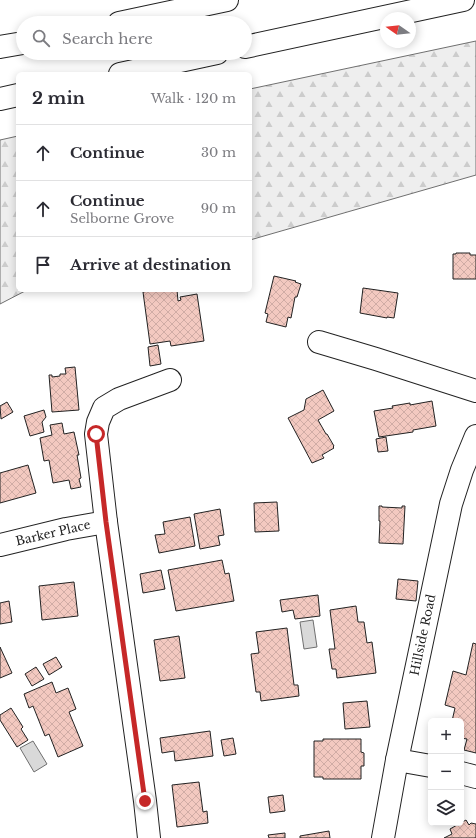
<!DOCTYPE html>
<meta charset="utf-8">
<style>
body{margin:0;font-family:"Libre Baskerville",serif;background:#f2f2f3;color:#2b2b33}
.controls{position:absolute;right:12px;bottom:12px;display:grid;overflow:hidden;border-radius:6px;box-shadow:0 2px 10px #0003}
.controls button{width:36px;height:36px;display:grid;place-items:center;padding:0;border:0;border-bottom:1px solid #e1e1e2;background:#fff;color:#2b2b33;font:20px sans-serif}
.compass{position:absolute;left:380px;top:12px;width:36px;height:36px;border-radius:50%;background:#fff;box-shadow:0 2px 10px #0003;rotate:284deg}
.stop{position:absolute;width:12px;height:12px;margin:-9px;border:3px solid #c62828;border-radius:50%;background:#fff}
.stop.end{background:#c62828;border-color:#fff;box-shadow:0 1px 4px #0008}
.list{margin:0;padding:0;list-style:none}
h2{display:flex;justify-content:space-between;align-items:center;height:52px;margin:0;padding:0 16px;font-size:17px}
h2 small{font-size:13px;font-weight:400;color:#7c7c81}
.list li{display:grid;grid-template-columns:26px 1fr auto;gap:12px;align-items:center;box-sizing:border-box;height:56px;padding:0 16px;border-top:1px solid #e1e1e2}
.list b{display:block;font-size:15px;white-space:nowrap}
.list p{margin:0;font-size:13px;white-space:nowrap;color:#7c7c81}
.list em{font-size:13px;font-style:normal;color:#7c7c81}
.icon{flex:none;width:22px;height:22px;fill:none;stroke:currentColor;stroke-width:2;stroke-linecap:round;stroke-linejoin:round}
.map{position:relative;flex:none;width:476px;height:838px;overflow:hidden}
.search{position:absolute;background:#fff;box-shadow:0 2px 10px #0003;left:16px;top:16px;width:236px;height:44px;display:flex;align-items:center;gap:10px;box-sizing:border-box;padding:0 14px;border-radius:22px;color:#7c7c81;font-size:15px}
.panel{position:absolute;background:#fff;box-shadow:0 2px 10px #0003;left:16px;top:72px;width:236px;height:220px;border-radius:6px}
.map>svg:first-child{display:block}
.forest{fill:url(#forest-firs);stroke:#6f6f6f}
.water{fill:#d9d9d9;stroke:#6f6f6f}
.building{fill:url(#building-cross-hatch);stroke:#222}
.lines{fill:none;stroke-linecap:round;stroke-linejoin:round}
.minor-casing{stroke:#222;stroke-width:24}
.highway-casing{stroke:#222;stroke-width:24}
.minor{stroke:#fff;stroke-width:22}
.highway{stroke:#fff;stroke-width:22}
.route{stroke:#c62828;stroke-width:5}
.labels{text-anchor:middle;stroke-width:3;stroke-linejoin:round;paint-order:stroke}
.street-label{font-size:12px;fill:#222;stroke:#fff}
</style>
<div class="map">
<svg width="476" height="838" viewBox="0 0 476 838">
<defs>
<pattern id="forest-firs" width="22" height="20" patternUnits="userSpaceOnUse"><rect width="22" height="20" fill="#eee"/><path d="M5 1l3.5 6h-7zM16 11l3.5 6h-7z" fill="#ccc"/></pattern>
<pattern id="building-cross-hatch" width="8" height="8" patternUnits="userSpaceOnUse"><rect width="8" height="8" fill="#f3c9c0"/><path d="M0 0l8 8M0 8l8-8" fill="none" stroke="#d0aca5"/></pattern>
</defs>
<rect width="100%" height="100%" fill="#fff"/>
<g class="forest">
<path d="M476 41V175L250 240V89Z"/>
<path d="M18 136V290H27L0 304V140Z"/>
</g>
<g class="water">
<path d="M313 620 317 647 304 649 300 622Z"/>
<path d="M33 741 47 764 34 772 20 748Z"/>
</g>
<g class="building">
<path d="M456 253H470V255H476V279H453V254H456Z"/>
<path d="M274 276 296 281 295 282 301 284 297 297H295L291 318 288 317 286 327 266 322 268 314 265 313Z"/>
<path d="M363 288 398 293 394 318 387 317V318L360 313Z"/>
<path d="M155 290H177L178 301 181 300 180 297 197 294 204 341 171 346 170 341 150 344 143 292Z"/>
<path d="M158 345 161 364 150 366 148 347Z"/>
<path d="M75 367 79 410 52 412 49 375H52V377L60 376V374H66L65 368Z"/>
<path d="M323 390 334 411 318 420 326 434H327L334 446 333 447 334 448 322 455 324 458 312 463 288 418 304 410 306 399Z"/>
<path d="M432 401 436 426 413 430V432L379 437 374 411 393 408 392 406 410 403V405Z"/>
<path d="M7 402 13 412 1 419 0 406Z"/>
<path d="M44 410 46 417 42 422 44 432 30 436 24 416Z"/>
<path d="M62 423 64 434 74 432 79 455H77L81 478 79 479 81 487 71 489 69 480 53 483 49 460 44 461 40 438 52 435 50 425Z"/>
<path d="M386 437 388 451 378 452 376 439Z"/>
<path d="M28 465 36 493 0 503V473Z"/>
<path d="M277 502 279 531 255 532 254 503Z"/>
<path d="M379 506H382V507L402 508V506H405L403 544 379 543 380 521H379Z"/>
<path d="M220 509 224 535 218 536 220 545 200 549 194 514Z"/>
<path d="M190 517 195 546 159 553 155 535 165 534 163 522Z"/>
<path d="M222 560 225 574 229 573 234 601 176 611 168 570Z"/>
<path d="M161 570 165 589 143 593 140 574Z"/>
<path d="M398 579 418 581 416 601 396 599Z"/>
<path d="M74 582 78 616 42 620 39 586Z"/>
<path d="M318 595 320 616 295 619 293 610 282 612 280 600Z"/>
<path d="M9 601 12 622 0 624V603Z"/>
<path d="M356 606 358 622H364L367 643 372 642 376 673 337 678 336 669H332L329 649H335L330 610Z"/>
<path d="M287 628 294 685H298L299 696 261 701 260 692H256L251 654 259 653 256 632Z"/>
<path d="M179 636 185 678 160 681 154 640Z"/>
<path d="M473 643 476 644V753L464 750 467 739 461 738V721H452L455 708 445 705 453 671 466 675Z"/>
<path d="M0 647 12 673 0 678Z"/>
<path d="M56 657 62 667 49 675 43 664Z"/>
<path d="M36 667 44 679 32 686 25 674Z"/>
<path d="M52 682 56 693 68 688 76 709 69 712 83 746 58 757 49 734 45 736 33 706 29 708 24 694Z"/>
<path d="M367 701 370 727 345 729 343 703Z"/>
<path d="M11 708 23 727 21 729 28 740 17 747 0 720V715Z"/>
<path d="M210 731 213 756 175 761 174 751 162 753 160 738Z"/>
<path d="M233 738 236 754 224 756 221 740Z"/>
<path d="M323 739H361V752L364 753V766H361V779H323V777H314V741H323Z"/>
<path d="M199 782 203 812 207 811 208 823 177 827 172 785Z"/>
<path d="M283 795 285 811 270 813 268 797Z"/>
<path d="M466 820 469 825 471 823 476 824V838H444L452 834 450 829Z"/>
<path d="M329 831 330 838H300V836Z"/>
<path d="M285 833V838H269L268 835Z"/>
</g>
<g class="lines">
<g class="minor-casing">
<g id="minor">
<path d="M319 342 376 359 476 391"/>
<path d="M0 545 66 529 106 522"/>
<path d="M397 760 431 766"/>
<path d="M461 773 476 777"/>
<path d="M149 838 145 801 106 522 96 434 98 422 104 408 119 399 170 380"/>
<path d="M383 838 397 760 451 504 462 470 476 436"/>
</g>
</g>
<g class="highway-casing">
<g id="highway">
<path d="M119 23 227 0"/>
<path d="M0 47 23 43"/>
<path d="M245 47 463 0"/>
<path d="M120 74 217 53"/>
<path d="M0 99 18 95"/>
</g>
</g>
<use href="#minor" class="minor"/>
<use href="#highway" class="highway"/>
</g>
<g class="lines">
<path class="route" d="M96 434 106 522 145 801"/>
</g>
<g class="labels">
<g class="street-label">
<text transform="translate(53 533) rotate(-13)" y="4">Barker Place</text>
<text transform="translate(423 635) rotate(-78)" y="4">Hillside Road</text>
</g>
</g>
</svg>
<div class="controls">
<button>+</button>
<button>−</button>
<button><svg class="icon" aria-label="layers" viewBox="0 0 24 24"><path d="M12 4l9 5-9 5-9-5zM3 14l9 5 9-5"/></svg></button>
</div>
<svg class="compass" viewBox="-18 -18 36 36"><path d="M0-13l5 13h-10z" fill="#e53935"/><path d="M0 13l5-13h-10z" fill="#7c7c81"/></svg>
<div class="stop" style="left:96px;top:434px"></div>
<div class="stop end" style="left:145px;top:801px"></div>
<div class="search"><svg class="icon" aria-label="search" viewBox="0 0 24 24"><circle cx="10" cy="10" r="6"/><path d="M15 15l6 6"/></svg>Search here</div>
<section class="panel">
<h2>2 min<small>Walk · 120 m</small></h2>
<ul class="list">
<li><svg class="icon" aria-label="ahead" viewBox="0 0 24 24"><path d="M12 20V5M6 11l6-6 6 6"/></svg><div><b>Continue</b></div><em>30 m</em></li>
<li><svg class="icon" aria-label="ahead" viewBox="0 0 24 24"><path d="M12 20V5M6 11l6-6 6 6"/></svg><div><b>Continue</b><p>Selborne Grove</p></div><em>90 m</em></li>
<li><svg class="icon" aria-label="arrive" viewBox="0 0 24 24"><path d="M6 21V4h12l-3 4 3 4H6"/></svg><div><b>Arrive at destination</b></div></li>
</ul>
</section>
</div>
